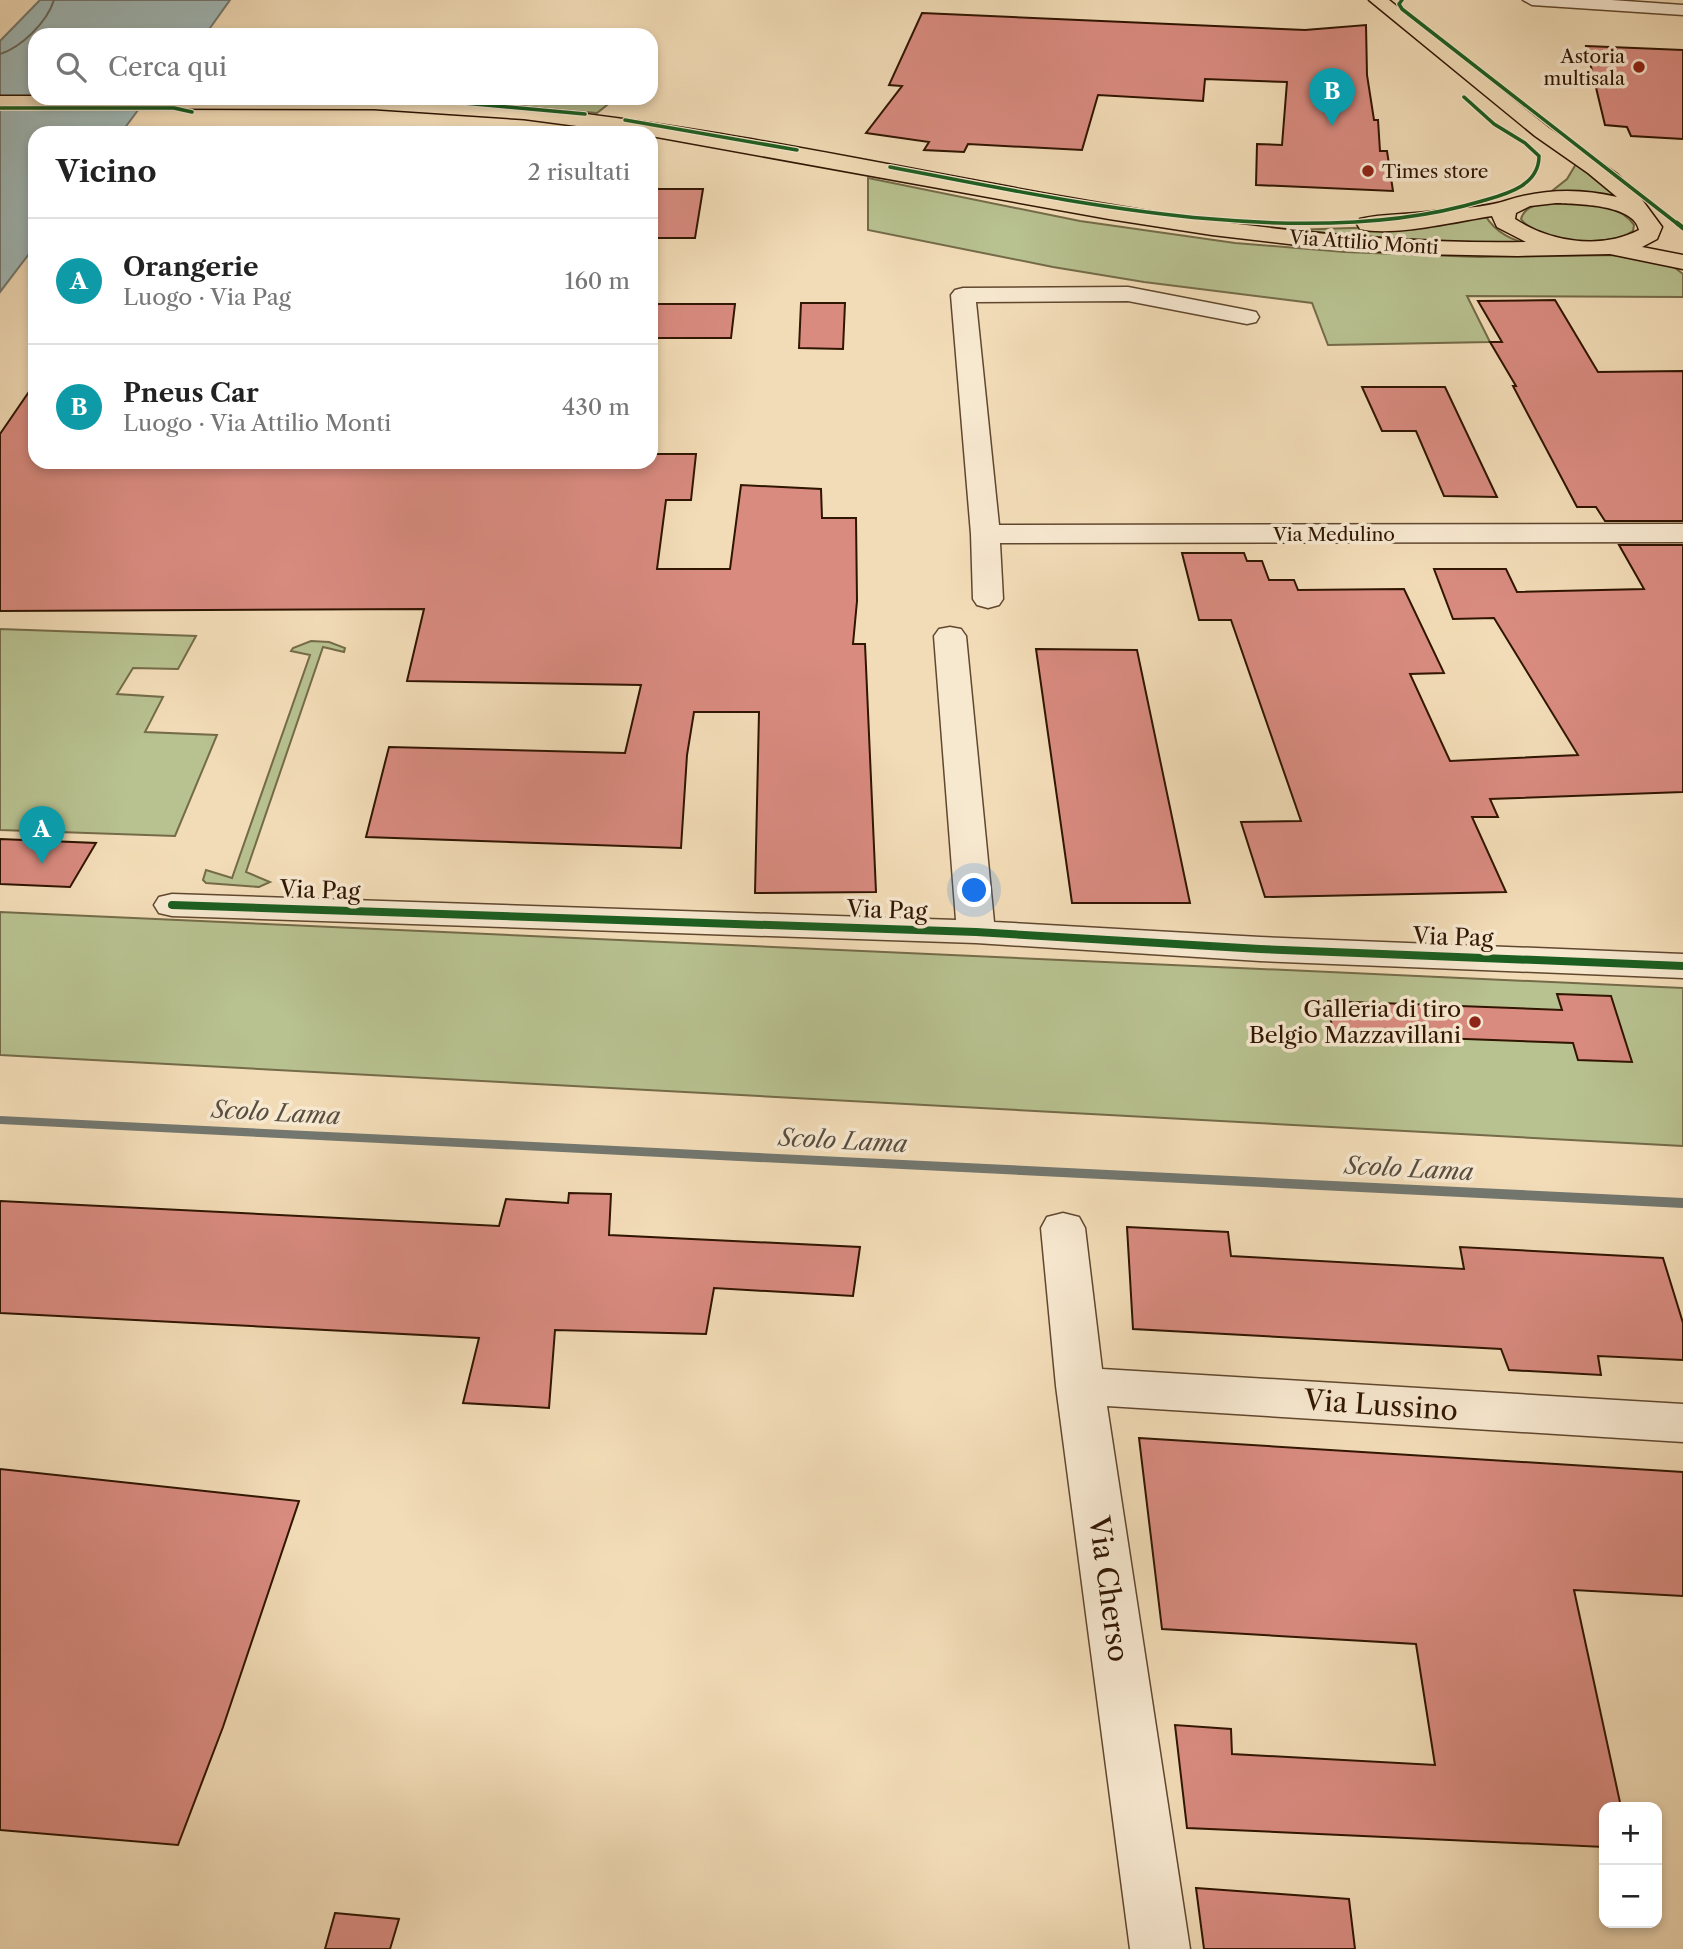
<!DOCTYPE html>
<html lang="it">
<meta charset="utf-8">
<style>
body{margin:0;font-family:"Libre Caslon Text",serif;background:#f2f2f2;color:#222}
.controls{position:absolute;right:21px;bottom:21px;display:grid;overflow:hidden;border-radius:14px;box-shadow:0 4px 10px #0003}
.controls button{width:63px;height:63px;display:grid;place-items:center;padding:0;border:0;border-bottom:2px solid #e0e0e0;background:#fff;color:#222;font:35px sans-serif}
.you{position:absolute;left:975px;top:891px;width:24px;height:24px;margin:-18px;border:5px solid #fff;border-radius:50%;background:#1a73e8;box-shadow:0 0 0 10px #1a73e833}
.badge{display:grid;place-items:center;width:46px;height:46px;border-radius:50%;background:#8f2418;color:#fff;font-size:23px;font-weight:700}
.pin{position:absolute;translate:-50% -58px;filter:drop-shadow(0 2px 4px #0008)}
.pin::after{content:'';position:absolute;top:37px;width:24px;height:21px;background:inherit;clip-path:polygon(0 0,100% 0,50% 100%)}
.list{margin:0;padding:0;list-style:none}
h2{display:flex;justify-content:space-between;align-items:center;height:91px;margin:0;padding:0 28px;font-size:30px}
h2 small{font-size:23px;font-weight:400;color:#767676}
.list li{display:grid;grid-template-columns:46px 1fr auto;gap:21px;align-items:center;box-sizing:border-box;height:126px;padding:0 28px;border-top:2px solid #e0e0e0}
.list b{display:block;font-size:26px;white-space:nowrap}
.list p{margin:0;font-size:23px;white-space:nowrap;color:#767676}
.list em{font-size:23px;font-style:normal;color:#767676}
.icon{flex:none;width:38px;height:38px;fill:none;stroke:currentColor;stroke-width:2;stroke-linecap:round;stroke-linejoin:round}
.map{position:relative;flex:none;width:1683px;height:1949px;overflow:hidden}
.search{position:absolute;background:#fff;box-shadow:0 4px 10px #0003;left:28px;top:28px;width:630px;height:77px;display:flex;align-items:center;gap:18px;box-sizing:border-box;padding:0 24px;border-radius:21px;color:#767676;font-size:26px}
.panel{position:absolute;background:#fff;box-shadow:0 4px 10px #0003;left:28px;top:126px;width:630px;height:343px;border-radius:21px}
.map>svg:first-child{display:block}
.green{fill:#b8c190;stroke:#746b48;stroke-width:2}
.water{fill:#9fb9b8;stroke:#73776f;stroke-width:2}
.lines{fill:none;stroke-linecap:round;stroke-linejoin:round}
.shore{stroke:#68675c;stroke-width:2}
.stream{fill:#73776f;fill-rule:evenodd}
.building{fill:#d98b80;stroke:#301501;stroke-width:2}
.minor-casing{stroke:#60472e;stroke-width:3}
.major-casing{stroke:#301501;stroke-width:3}
.minor{fill:#f7e8d0;fill-rule:evenodd}
.major{fill:#f2dcb7;fill-rule:evenodd}
.cycleway-far2-casing{stroke:#f7e8d0;stroke-width:6}
.cycleway-far1-casing{stroke:#f7e8d0;stroke-width:7}
.cycleway-casing{stroke:#f7e8d0;stroke-width:12}
.cycleway-far2{stroke:#1b5e20;stroke-width:3.5}
.cycleway-far1{stroke:#1b5e20;stroke-width:4.5}
.cycleway{stroke:#1b5e20;stroke-width:8}
.poi-dot{fill:#8f2418;stroke:#f7e8d0;stroke-width:2.5}
.labels{text-anchor:middle;stroke-width:7;stroke-linejoin:round;paint-order:stroke}
.far-poi-label{font-size:19px;fill:#301501;stroke:#f7e8d0;text-anchor:end}
.far-street-label{font-size:19px;fill:#301501;stroke:#f7e8d0}
.street-label{font-size:23px;fill:#301501;stroke:#f7e8d0}
.poi-label{font-size:23px;fill:#301501;stroke:#f7e8d0;text-anchor:end}
.water-label{font-size:24px;font-style:italic;fill:#574e41;stroke:#f7e8d0}
.near-street-label{font-size:28px;fill:#301501;stroke:#f7e8d0}
</style>
<div class="map">
<svg width="1683" height="1949" viewBox="0 0 1683 1949">
<rect width="100%" height="100%" fill="#f2dcb7"/>
<filter id="stains"><feTurbulence type="fractalNoise" baseFrequency=".00286" numOctaves="4"/><feColorMatrix values="0 0 0 0 .2 0 0 0 0 .09 0 0 0 0 .02 0 0 0 .5 -.17"/></filter>
<radialGradient id="worn" r=".72"><stop offset=".6" stop-color="#630" stop-opacity="0"/><stop offset="1" stop-color="#630" stop-opacity=".3"/></radialGradient>
<g class="green">
<path d="M428 98H616L597 113Z"/>
<path d="M1576 164 1618 196 1552 191 1567 179Z"/>
<path d="M868 178 1080 221 1235 243 1345 252 1479 257 1623 255 1670 264 1683 274V297L1467 296 1490 342 1328 345 1312 303 1144 282 1053 267 868 230Z"/>
<path d="M1556 202C1581 204 1619 202 1634 225L1633 231C1607 248 1540 244 1521 219 1525 204 1543 204 1556 202Z"/>
<path d="M1485 215C1496 234 1513 240 1533 246L1464 245 1291 230 1412 226Z"/>
<path d="M0 629 196 636 178 669 133 668 117 694 163 697 145 732 217 735 175 836 0 830Z"/>
<path d="M311 641 329 642 345 648 344 652 323 647 246 872 270 882 259 887 206 883 203 880 206 870 232 878 310 655 291 651 293 648Z"/>
<path d="M0 912 1683 988V1146L0 1055Z"/>
</g>
<path class="water" d="M40 0H230L205 35H35V98H147L121 133H35V246L0 292V41Z"/>
<g class="lines">
<path class="shore" d="M0 54C22 47 47 22 54 0"/>
<path class="stream" d="M0 1116 1683 1198V1208L0 1124Z"/>
</g>
<g class="building">
<path d="M922 13 1305 30 1366 25 1367 75 1374 120H1378L1380 151H1387L1393 191 1256 185 1257 144 1282 145 1287 82 1205 79 1203 101 1098 95 1082 150 968 144 964 152 924 150 929 142 866 133 902 86 889 85Z"/>
<path d="M1586 46 1683 50V139L1631 136 1627 127 1605 125Z"/>
<path d="M651 189H703L695 238H651Z"/>
<path d="M1555 300 1598 372 1683 371V521H1605L1596 507H1577L1513 386H1516L1490 342H1502L1478 301Z"/>
<path d="M801 303H845L843 349 799 348Z"/>
<path d="M651 304H735L731 338H651Z"/>
<path d="M35 383V462H651V454H696L691 500H666L657 569H730L741 485 821 489 822 518H856L857 601 853 644H865L876 892 755 893 759 712H694L687 755 681 848 366 837 389 747 625 753 641 685 407 681 424 609 0 611V434Z"/>
<path d="M1362 387H1445L1497 497 1444 496 1416 431H1382Z"/>
<path d="M1619 545H1683V792L1490 799 1498 817H1472L1506 892 1265 897 1241 822 1301 821 1231 620H1199L1182 553H1244L1247 561H1262L1269 580H1294L1298 590 1404 589 1444 673 1410 674 1450 761 1578 755 1494 618 1453 619 1434 569H1506L1517 592 1644 589Z"/>
<path d="M1036 649 1137 650 1190 903H1072Z"/>
<path d="M0 839 96 843 70 887 0 884Z"/>
<path d="M1557 994 1611 996 1632 1062 1578 1060 1573 1043 1333 1034 1328 1001 1562 1010Z"/>
<path d="M569 1193 611 1194 609 1235 860 1247 853 1296 714 1288 706 1334 555 1330 549 1408 463 1403 479 1338 0 1313V1201L499 1226 506 1199 568 1203Z"/>
<path d="M1127 1227 1228 1232 1231 1256 1464 1269 1460 1247 1663 1258 1683 1323V1360L1598 1356 1601 1375 1509 1370 1501 1349 1133 1329Z"/>
<path d="M1139 1438 1683 1472V1596L1574 1590 1621 1807H1604V1847L1187 1828 1175 1725 1231 1729 1232 1754 1435 1765 1416 1644 1162 1629Z"/>
<path d="M0 1469 299 1501 223 1727 178 1845 0 1830Z"/>
<path d="M1196 1888 1349 1899 1355 1949H1204Z"/>
<path d="M335 1913 399 1919 390 1949H325Z"/>
</g>
<g class="lines">
<g class="minor-casing">
<g id="minor">
<path d="M1523 0H1611L1683 5V15L1532 5Z"/>
<path d="M1128 287 1247 310 1256 312 1259 317 1256 322 1247 324 1128 301 976 302 999 525 1683 524V542L1000 543 1003 599 999 605 988 608 977 605 973 599 971 534 951 295 955 290 963 288Z"/>
<path d="M950 627 961 629 966 636 994 922 1260 937 1683 954V978L1260 961 976 943 172 916 159 913 154 905 159 897 172 894 956 920 934 636 939 629Z"/>
<path d="M1063 1213 1079 1217 1085 1228 1102 1369 1683 1404V1442L1107 1406 1190 1949H1130L1056 1386 1041 1228 1047 1217Z"/>
</g>
</g>
<g class="major-casing">
<path id="major" d="M1369 0H1389L1549 128 1617 174 1640 197 1662 227 1657 239 1642 247 1683 255V269L1610 254 1518 256 1418 254 1314 247 1212 235 1109 219 651 136V133H630L524 119 374 109 0 108V96H35C55 103 133 98 161 98 282 98 403 95 524 107 860 141 1185 248 1526 242L1497 227 1492 216C1458 221 1393 237 1360 229L1357 224 1360 219C1384 213 1411 215 1435 211 1458 208 1484 208 1505 201 1542 189 1579 188 1617 197L1588 173 1535 136ZM1556 203C1577 204 1634 204 1639 230 1601 250 1550 242 1515 219L1516 213 1530 206Z"/>
</g>
<use href="#minor" class="minor"/>
<use href="#major" class="major"/>
<g class="cycleway-far2-casing">
<g id="cycleway-far2">
<path d="M1402 0 1399 4 1402 9 1679 225"/>
<path d="M312 98 442 101 585 114"/>
<path d="M0 108H174L192 112"/>
<path d="M625 120 797 150"/>
<path d="M890 167C1068 201 1305 254 1482 201 1506 194 1539 186 1539 156L1525 143 1494 124 1464 97"/>
</g>
</g>
<g class="cycleway-far1-casing">
<path id="cycleway-far1" d="M1677 223 1683 228"/>
</g>
<g class="cycleway-casing">
<path id="cycleway" d="M172 905 976 932 1260 949 1683 966"/>
</g>
<use href="#cycleway-far2" class="cycleway-far2"/>
<use href="#cycleway-far1" class="cycleway-far1"/>
<use href="#cycleway" class="cycleway"/>
</g>
<g class="poi-dot">
<circle cx="1639" cy="67" r="7"/>
<circle cx="1368" cy="171" r="7"/>
<circle cx="1475" cy="1022" r="7"/>
</g>
<g class="labels">
<g class="far-poi-label">
<text x="1625" y="63">Astoria<tspan x="1625" dy="22">multisala</tspan></text>
<text x="1382" y="178" text-anchor="start">Times store</text>
</g>
<g class="far-street-label">
<text transform="translate(1364 242) rotate(4)" y="7">Via Attilio Monti</text>
<text x="1334" y="541">Via Medulino</text>
</g>
<g class="street-label">
<text transform="translate(320 890) rotate(2)" y="8">Via Pag</text>
<text transform="translate(887 910) rotate(2)" y="8">Via Pag</text>
<text transform="translate(1453 937) rotate(2)" y="8">Via Pag</text>
</g>
<g class="poi-label">
<text x="1461" y="1017">Galleria di tiro<tspan x="1461" dy="26">Belgio Mazzavillani</tspan></text>
</g>
<g class="water-label">
<text transform="translate(276 1113) rotate(3)" y="8">Scolo Lama</text>
<text transform="translate(843 1141) rotate(3)" y="8">Scolo Lama</text>
<text transform="translate(1409 1169) rotate(3)" y="8">Scolo Lama</text>
</g>
<g class="near-street-label">
<text transform="translate(1381 1405) rotate(4)" y="10">Via Lussino</text>
<text transform="translate(1109 1589) rotate(82)" y="10">Via Cherso</text>
</g>
</g>
<rect width="100%" height="100%" filter="url(#stains)"/>
<rect width="100%" height="100%" fill="url(#worn)"/>
</svg>
<div class="controls">
<button>+</button>
<button>−</button>
</div>
<div class="you"></div>
<div class="pin badge" style="left:42px;top:864px;background:#0f9aa8">A</div>
<div class="pin badge" style="left:1332px;top:126px;background:#0f9aa8">B</div>
<div class="search"><svg class="icon" aria-label="search" viewBox="0 0 24 24"><circle cx="10" cy="10" r="6"/><path d="M15 15l6 6"/></svg>Cerca qui</div>
<section class="panel">
<h2>Vicino<small>2 risultati</small></h2>
<ul class="list">
<li><span class="badge" style="background:#0f9aa8">A</span><div><b>Orangerie</b><p>Luogo · Via Pag</p></div><em>160 m</em></li>
<li><span class="badge" style="background:#0f9aa8">B</span><div><b>Pneus Car</b><p>Luogo · Via Attilio Monti</p></div><em>430 m</em></li>
</ul>
</section>
</div>
